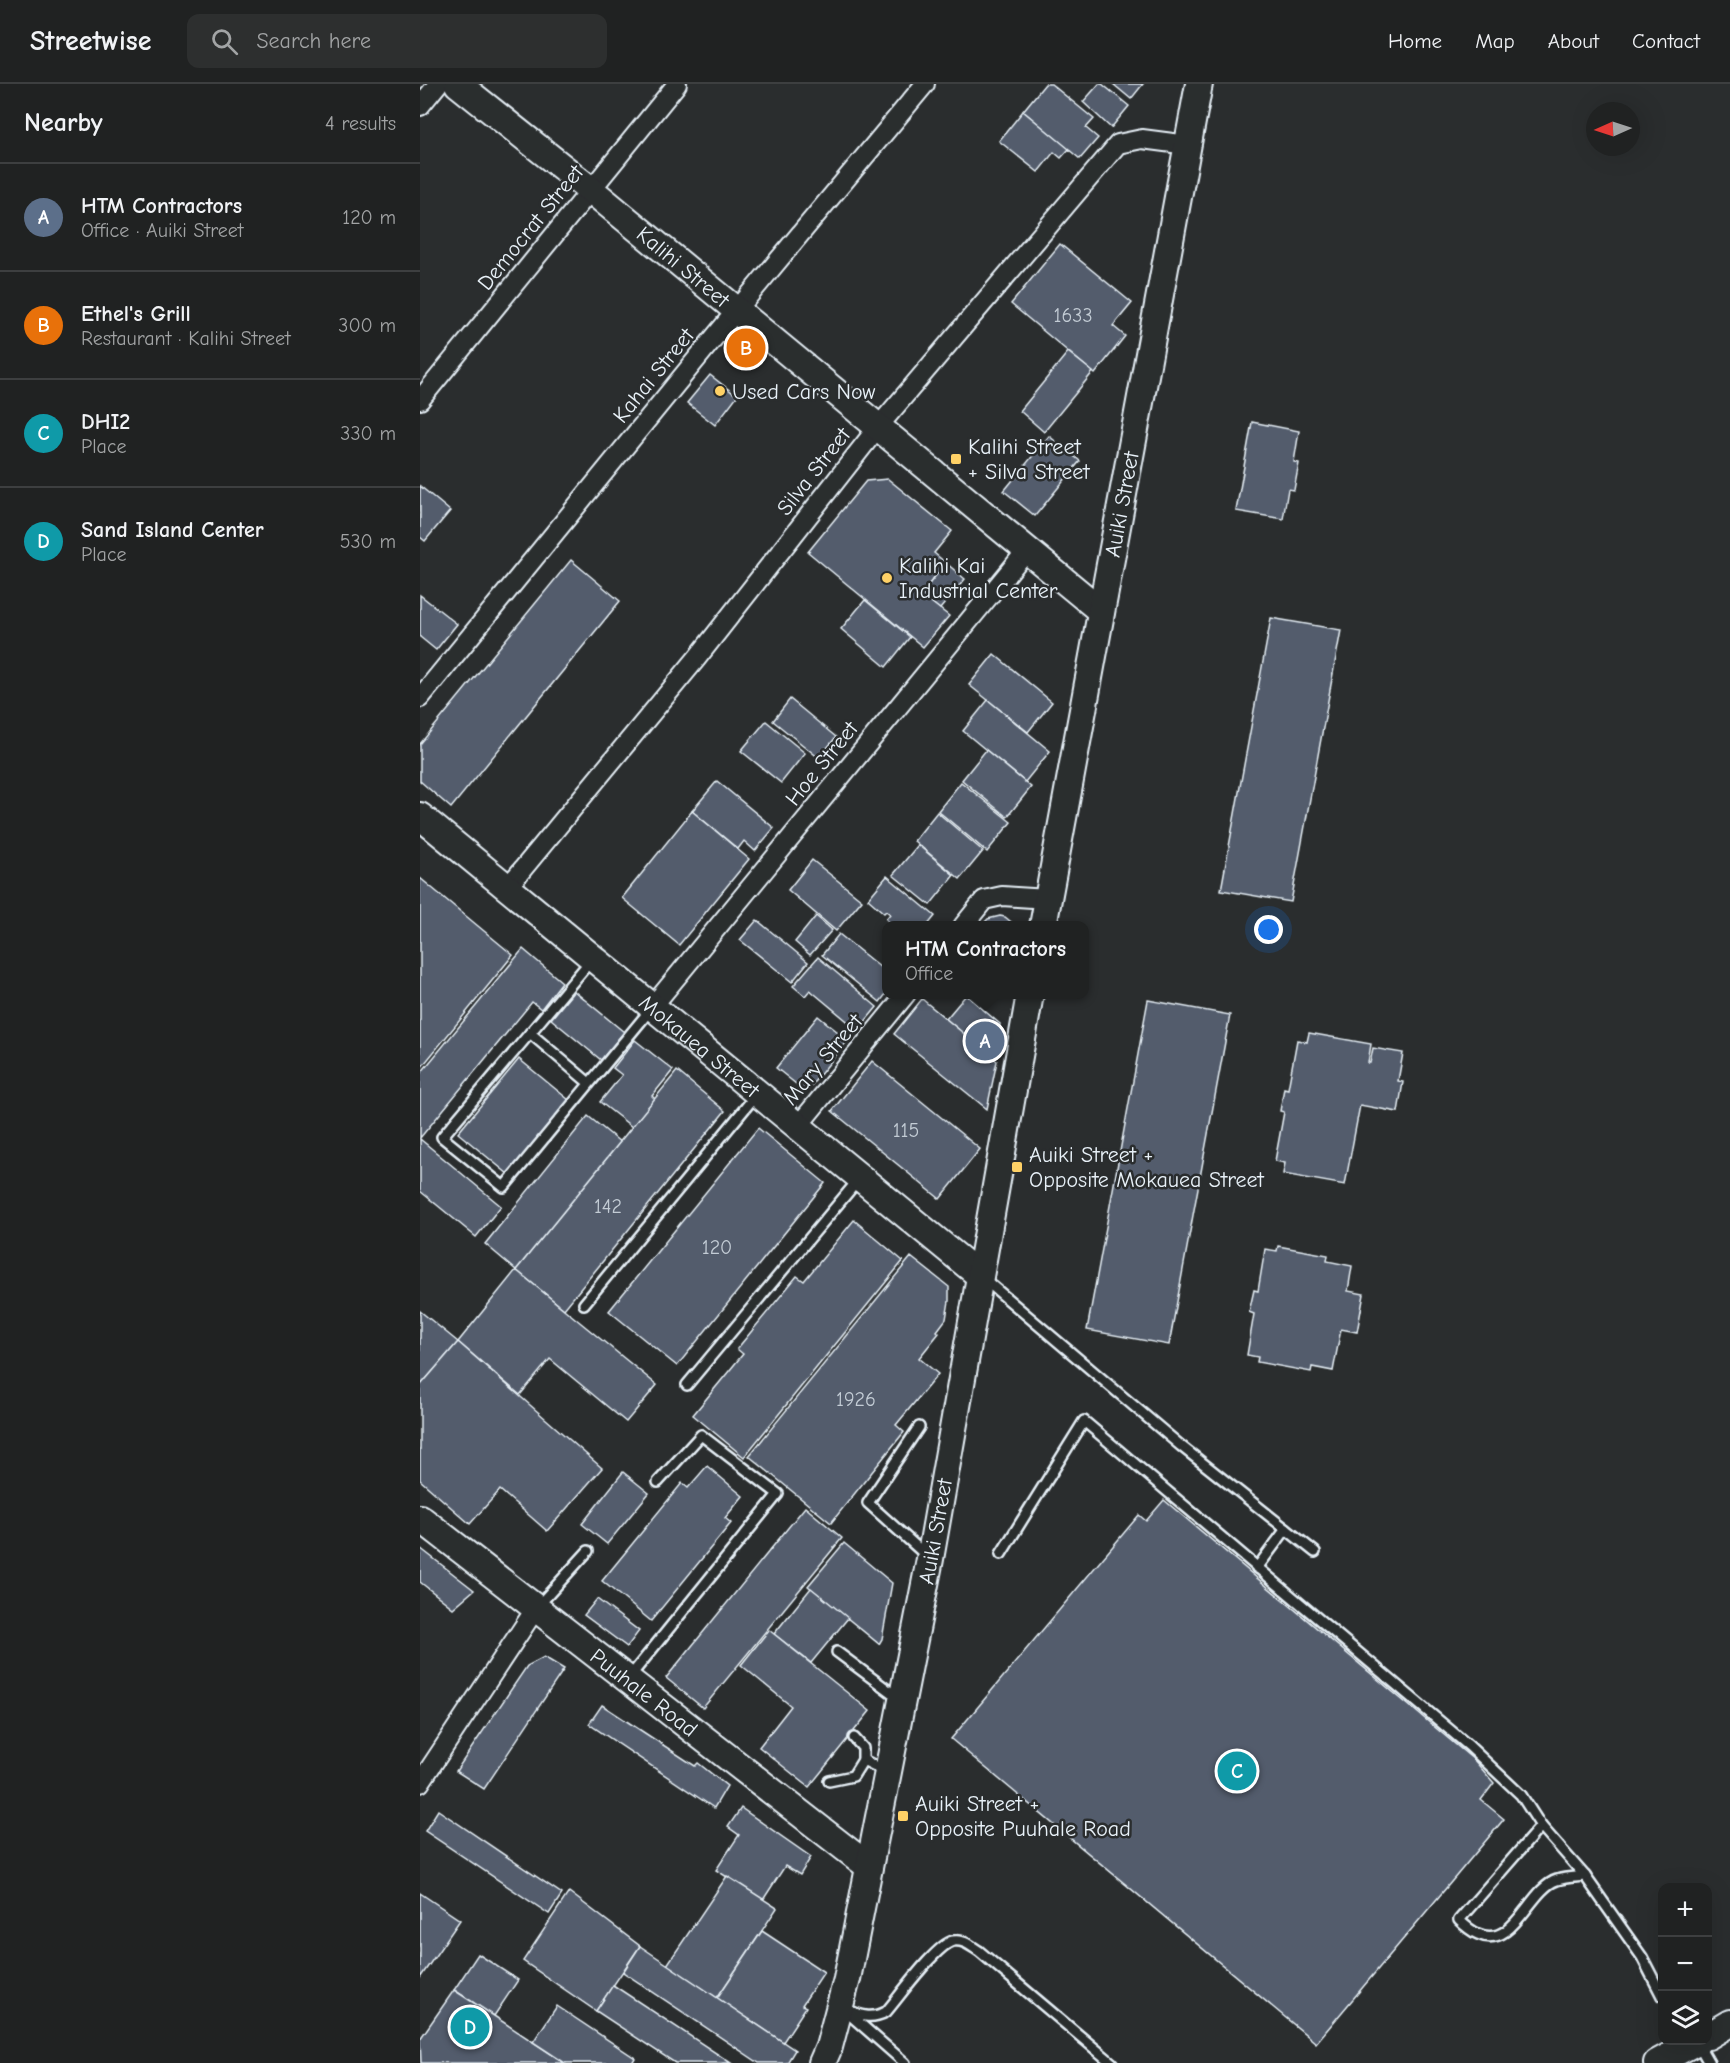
<!DOCTYPE html>
<meta charset="utf-8">
<style>
body{margin:0;font-family:"Comic Neue",sans-serif;background:#2d2f2f;color:#f1f3f6}
.controls{position:absolute;right:18px;bottom:18px;display:grid;overflow:hidden;border-radius:12px;box-shadow:0 6px 24px #0002}
.controls button{width:54px;height:54px;display:grid;place-items:center;padding:0;border:0;border-bottom:2px solid #3d3f40;background:#202222;color:#f1f3f6;font:30px sans-serif}
.compass{position:absolute;left:1166px;top:18px;width:54px;height:54px;border-radius:50%;background:#202222;box-shadow:0 6px 24px #0002;rotate:267deg}
.you{position:absolute;left:849px;top:846px;width:21px;height:21px;margin:-15px;border:4px solid #fff;border-radius:50%;background:#1a73e8;box-shadow:0 0 0 9px #1a73e833}
.badge{display:grid;place-items:center;width:39px;height:39px;border-radius:50%;background:#ffd166;color:#fff;font-size:20px;font-weight:700}
.pin{position:absolute;translate:-50% -50%;border:3px solid #fff;box-shadow:0 2px 6px #0006}
.popup{position:absolute;left:462px;top:837px;width:207px;height:78px;box-sizing:border-box;display:grid;place-content:center;border-radius:12px;background:#202222;filter:drop-shadow(0 2px 4px #0005);font-size:20px;white-space:nowrap;color:#a2a4a5}
.popup b{font-size:22px;color:#f1f3f6}
.popup::after{content:'';position:absolute;left:50%;top:100%;margin-left:-12px;border:12px solid transparent;border-top-color:#202222}
.list{margin:0;padding:0;list-style:none}
h2{display:flex;justify-content:space-between;align-items:center;height:78px;margin:0;padding:0 24px;font-size:26px}
h2 small{font-size:20px;font-weight:400;color:#a2a4a5}
.list li{display:grid;grid-template-columns:39px 1fr auto;gap:18px;align-items:center;box-sizing:border-box;height:108px;padding:0 24px;border-top:2px solid #3d3f40}
.list b{display:block;font-size:22px;white-space:nowrap}
.list p{margin:0;font-size:20px;white-space:nowrap;color:#a2a4a5}
.list em{font-size:20px;font-style:normal;color:#a2a4a5}
.icon{flex:none;width:33px;height:33px;fill:none;stroke:currentColor;stroke-width:2;stroke-linecap:round;stroke-linejoin:round}
.map{position:relative;flex:none;width:1310px;height:1979px;overflow:hidden}
header{display:flex;align-items:center;gap:36px;box-sizing:border-box;height:84px;padding:0 30px;background:#202222;border-bottom:2px solid #3d3f40}
header strong{font-size:28px}
nav{display:flex;gap:33px;margin-inline-start:auto;font-size:21px}
.search{width:420px;height:54px;background:#2d2f2f;display:flex;align-items:center;gap:15px;box-sizing:border-box;padding:0 21px;border-radius:12px;color:#a2a4a5;font-size:22px}
main{display:flex}
aside{flex:1;background:#202222}
.map>svg:first-child{display:block}
.building{fill:#535c6c;stroke:#e8f1f8;stroke-width:1.5}
.lines{fill:none;stroke-linecap:round;stroke-linejoin:round}
.lane-casing{stroke:#e8f1f8;stroke-width:14}
.street-casing{stroke:#e8f1f8;stroke-width:22}
.secondary-casing{stroke:#e8f1f8;stroke-width:30}
.lane{stroke:#2a2d2e;stroke-width:9}
.street{stroke:#2a2d2e;stroke-width:18}
.secondary{stroke:#2a2d2e;stroke-width:26}
.poi-dot{fill:#ffd166;stroke:#2a2d2e;stroke-width:2}
.labels{text-anchor:middle;stroke-width:5;stroke-linejoin:round;paint-order:stroke}
.number-label{font-size:20px;fill:#c3ccd5}
.street-label{font-size:22px;fill:#e8f1f8;stroke:#2a2d2e}
.poi-label{font-size:22px;fill:#e8f1f8;stroke:#2a2d2e;text-anchor:start}
</style>
<header>
<strong>Streetwise</strong>
<div class="search"><svg class="icon" aria-label="search" viewBox="0 0 24 24"><circle cx="10" cy="10" r="6"/><path d="M15 15l6 6"/></svg>Search here</div>
<nav><a>Home</a><a>Map</a><a>About</a><a>Contact</a></nav>
</header>
<main>
<aside>
<h2>Nearby<small>4 results</small></h2>
<ul class="list">
<li><span class="badge" style="background:#5c6f8a">A</span><div><b>HTM Contractors</b><p>Office · Auiki Street</p></div><em>120 m</em></li>
<li><span class="badge" style="background:#e8710a">B</span><div><b>Ethel's Grill</b><p>Restaurant · Kalihi Street</p></div><em>300 m</em></li>
<li><span class="badge" style="background:#0f9aa8">C</span><div><b>DHI2</b><p>Place</p></div><em>330 m</em></li>
<li><span class="badge" style="background:#0f9aa8">D</span><div><b>Sand Island Center</b><p>Place</p></div><em>530 m</em></li>
</ul>
</aside>
<div class="map">
<svg width="1310" height="1979" viewBox="0 0 1310 1979">
<rect width="100%" height="100%" fill="#2a2d2e"/>
<filter id="ink" filterUnits="userSpaceOnUse"><feTurbulence type="fractalNoise" baseFrequency=".0167" numOctaves="2"/><feDisplacementMap in="SourceGraphic" scale="12" xChannelSelector="R" yChannelSelector="G"/><feConvolveMatrix kernelMatrix="1 2 1 2 8 2 1 2 1" color-interpolation-filters="sRGB"/></filter>
<g filter="url(#ink)">
<g class="building">
<path d="M625 0H631L674 35 666 44 678 54 660 75 603 27Z"/>
<path d="M679 0H682L709 22 691 44 663 18Z"/>
<path d="M693 0H723L711 15Z"/>
<path d="M603 27 649 65 641 74 634 68 618 88 579 57Z"/>
<path d="M640 160 712 219 693 242 705 252 675 290 591 220Z"/>
<path d="M648 268 673 288 624 348 600 327Z"/>
<path d="M290 291 317 312 295 341 267 319Z"/>
<path d="M832 338 879 347 874 378 879 379 874 406 868 405 863 435 816 427Z"/>
<path d="M629 352 660 377 615 432 584 407Z"/>
<path d="M468 395 532 447 514 469 526 479 501 510 529 532 503 563 388 468 446 397Z"/>
<path d="M0 402 30 427 5 457 0 453Z"/>
<path d="M151 476 200 517 31 724 0 697V660Z"/>
<path d="M526 479 545 495 520 525 501 510Z"/>
<path d="M0 511 37 540 16 566 0 553Z"/>
<path d="M445 516 490 553 466 583 421 545Z"/>
<path d="M851 534 921 546 871 818 801 806Z"/>
<path d="M574 570 632 618 608 648 549 601Z"/>
<path d="M370 615 416 653 399 674 353 637Z"/>
<path d="M568 616 630 667 605 698 543 647Z"/>
<path d="M346 637 385 669 361 699 321 667Z"/>
<path d="M566 666 611 703 587 733 542 696Z"/>
<path d="M297 697 354 744 335 767 324 757 318 765 272 727Z"/>
<path d="M541 698 591 738 567 768 518 727Z"/>
<path d="M272 727 329 775 259 861 202 814Z"/>
<path d="M517 728 563 767 540 795 494 757Z"/>
<path d="M498 761 534 791 510 821 473 791Z"/>
<path d="M392 776 442 816 416 847 368 806Z"/>
<path d="M467 792 515 832 507 842H473L466 835 470 830 466 827 464 829 448 815Z"/>
<path d="M0 794 93 871 0 985Z"/>
<path d="M396 832 412 846 390 871 375 858Z"/>
<path d="M580 832 585 833 596 842H561L568 835Z"/>
<path d="M337 836 388 878 372 898 320 856Z"/>
<path d="M419 850 466 888V910L460 918 402 871Z"/>
<path d="M103 865 142 898 121 925 112 918 0 1054V990Z"/>
<path d="M398 873 457 923 438 946 390 906 385 912 373 902Z"/>
<path d="M154 907 204 948 181 976 131 935Z"/>
<path d="M546 911 580 940 573 974 526 935Z"/>
<path d="M502 915 577 977 567 1025 474 950Z"/>
<path d="M728 916 810 931 749 1261 667 1246Z"/>
<path d="M398 932 428 956 386 1008 356 984Z"/>
<path d="M889 949 951 960 948 979H950L953 964 983 969 978 997 983 998 978 1028 940 1021 925 1101 863 1090 865 1079 855 1077 864 1028 860 1027 864 1004 868 1005 877 956 887 958Z"/>
<path d="M215 956 253 986 232 1012 235 1015 212 1043 180 1018 202 991 193 984Z"/>
<path d="M99 975 149 1016 88 1090 38 1049Z"/>
<path d="M452 977 560 1065 520 1115 412 1027Z"/>
<path d="M257 987 305 1027 144 1225 96 1186Z"/>
<path d="M168 1032 200 1058 96 1186 65 1160Z"/>
<path d="M338 1044 405 1099 257 1282 189 1227Z"/>
<path d="M0 1055 81 1122 56 1153 0 1107Z"/>
<path d="M434 1136 483 1177 324 1373 273 1331 323 1270 317 1265 377 1192 384 1197Z"/>
<path d="M858 1162 908 1171 907 1177 932 1182 928 1207 944 1210 937 1248 921 1245 913 1287 892 1283 891 1288 837 1278 838 1273 827 1271 834 1230 829 1228 834 1206 838 1207 845 1165 857 1167Z"/>
<path d="M491 1173 529 1203V1217L526 1235 517 1247 519 1249 499 1274 518 1290 476 1341 484 1348 411 1439 329 1372Z"/>
<path d="M96 1186 237 1301 206 1338 130 1275 100 1311 38 1258Z"/>
<path d="M0 1227 38 1258 0 1302Z"/>
<path d="M38 1258 182 1384 127 1447 80 1406 50 1440 0 1396V1302Z"/>
<path d="M287 1382 323 1412 305 1434 311 1439 231 1537 182 1497 262 1399 268 1404Z"/>
<path d="M203 1388 229 1409 187 1460 162 1440Z"/>
<path d="M744 1416 1054 1676 1074 1699 1061 1716 1084 1735 896 1959 531 1655 719 1431 726 1437Z"/>
<path d="M385 1423 422 1454 283 1624 246 1594Z"/>
<path d="M424 1459 472 1499 462 1555 459 1560 388 1502Z"/>
<path d="M0 1464 54 1506 33 1524 0 1498Z"/>
<path d="M391 1504 428 1534 391 1579 354 1550Z"/>
<path d="M177 1515 219 1547 207 1563 164 1531Z"/>
<path d="M349 1546 450 1627 389 1703 339 1663 371 1622 321 1581Z"/>
<path d="M124 1573 144 1585 64 1705 36 1687 107 1582Z"/>
<path d="M182 1621 275 1682 278 1679 307 1702 294 1724 169 1640Z"/>
<path d="M321 1724 391 1773 380 1791 365 1782 343 1816 296 1786 319 1751 308 1743Z"/>
<path d="M18 1726 142 1810 129 1830 5 1747Z"/>
<path d="M307 1792 357 1824 297 1914 247 1881Z"/>
<path d="M149 1808 220 1862 176 1927 103 1877Z"/>
<path d="M0 1809 40 1836 0 1894Z"/>
<path d="M342 1847 404 1888 382 1921 386 1923 363 1958 297 1914Z"/>
<path d="M220 1862 375 1966 367 1979H339L203 1888Z"/>
<path d="M58 1870 98 1896 74 1932 34 1906Z"/>
<path d="M193 1901 311 1979H255L176 1927Z"/>
<path d="M34 1906 74 1932 145 1979H1L0 1955Z"/>
<path d="M137 1922 215 1974 212 1979H145L113 1958Z"/>
</g>
<g class="lines">
<g class="lane-casing">
<g id="lane">
<path d="M110 949 172 875"/>
<path d="M169 999 110 949 22 1053 84 1103 231 925"/>
<path d="M564 1195 761 1362 895 1468"/>
<path d="M164 1220 336 1011"/>
<path d="M267 1301 439 1095"/>
<path d="M499 1343 448 1419 508 1473"/>
<path d="M581 1470 664 1337 1049 1662 1101 1711 1121 1742 1165 1792 1222 1873 1242 1912"/>
<path d="M837 1484 866 1445"/>
<path d="M117 1523 168 1467"/>
<path d="M417 1568 480 1615"/>
<path d="M208 1595 358 1410 281 1351 238 1398"/>
<path d="M434 1654 443 1664V1676"/>
<path d="M409 1697 433 1692 443 1676 465 1687"/>
<path d="M1121 1742 1039 1836C1044 1841 1051 1847 1058 1850 1094 1866 1109 1805 1137 1796 1145 1793 1156 1793 1165 1792"/>
<path d="M1277 1958 1289 1979"/>
<path d="M485 1979 421 1923C438 1930 448 1937 466 1928 479 1913 516 1861 533 1857 543 1855 551 1862 559 1867L692 1979"/>
</g>
</g>
<g class="street-casing">
<g id="street">
<path d="M0 22 18 0"/>
<path d="M0 316 257 0"/>
<path d="M0 614 297 250 505 0"/>
<path d="M87 804 277 574 458 343 698 60 722 55 768 61"/>
<path d="M543 842 564 816 582 812 628 815"/>
<path d="M232 923 607 466"/>
<path d="M378 1042 486 910"/>
<path d="M0 1699 116 1524"/>
</g>
</g>
<g class="secondary-casing">
<g id="secondary">
<path id="s1" d="M38 0 171 106 681 527"/>
<path id="s2" d="M0 732 559 1191"/>
<path id="s3" d="M623 842 779 0"/>
<path id="s4" d="M0 1434 448 1782"/>
<path d="M1288 1952 1310 1939"/>
<path id="s5" d="M402 1979 409 1963 427 1895 510 1475 610 910"/>
<path d="M1237 1979 1279 1956"/>
</g>
</g>
<use href="#lane" class="lane"/>
<use href="#street" class="street"/>
<use href="#secondary" class="secondary"/>
</g>
</g>
<g class="poi-dot">
<circle cx="300" cy="307" r="6"/>
<rect x="530" y="369" width="12" height="12" rx="3"/>
<circle cx="467" cy="494" r="6"/>
<rect x="591" y="1077" width="12" height="12" rx="3"/>
<rect x="477" y="1726" width="12" height="12" rx="3"/>
</g>
<g class="labels">
<g class="number-label">
<text x="653" y="238">1633</text>
<text x="486" y="1053">115</text>
<text x="188" y="1129">142</text>
<text x="297" y="1170">120</text>
<text x="436" y="1322">1926</text>
</g>
<g class="street-label">
<text transform="translate(110 143) rotate(-51)" y="8">Democrat Street</text>
<text dy="8" stroke="none"><textPath href="#s1" startOffset="290">Kalihi Street</textPath></text>
<text transform="translate(233 291) rotate(-51)" y="8">Kahai Street</text>
<text transform="translate(393 387) rotate(-52)" y="8">Silva Street</text>
<text dy="8" stroke="none"><textPath href="#s3" startOffset="429">Auiki Street</textPath></text>
<text transform="translate(401 679) rotate(-51)" y="8">Hoe Street</text>
<text dy="8" stroke="none"><textPath href="#s2" startOffset="362">Mokauea Street</textPath></text>
<text transform="translate(402 975) rotate(-50)" y="8">Mary Street</text>
<text dy="8" stroke="none"><textPath href="#s5" startOffset="544">Auiki Street</textPath></text>
<text dy="8" stroke="none"><textPath href="#s4" startOffset="284">Puuhale Road</textPath></text>
</g>
<g class="poi-label">
<text x="312" y="315">Used Cars Now</text>
<text x="548" y="370">Kalihi Street<tspan x="548" dy="25">+ Silva Street</tspan></text>
<text x="479" y="489">Kalihi Kai<tspan x="479" dy="25">Industrial Center</tspan></text>
<text x="609" y="1078">Auiki Street +<tspan x="609" dy="25">Opposite Mokauea Street</tspan></text>
<text x="495" y="1727">Auiki Street +<tspan x="495" dy="25">Opposite Puuhale Road</tspan></text>
</g>
</g>
</svg>
<div class="controls">
<button>+</button>
<button>−</button>
<button><svg class="icon" aria-label="layers" viewBox="0 0 24 24"><path d="M12 4l9 5-9 5-9-5zM3 14l9 5 9-5"/></svg></button>
</div>
<svg class="compass" viewBox="-18 -18 36 36"><path d="M0-13l5 13h-10z" fill="#e53935"/><path d="M0 13l5-13h-10z" fill="#a2a4a5"/></svg>
<div class="you"></div>
<div class="pin badge" style="left:565px;top:957px;background:#5c6f8a">A</div>
<div class="popup"><b>HTM Contractors</b>Office</div>
<div class="pin badge" style="left:326px;top:264px;background:#e8710a">B</div>
<div class="pin badge" style="left:817px;top:1687px;background:#0f9aa8">C</div>
<div class="pin badge" style="left:50px;top:1943px;background:#0f9aa8">D</div>
</div>
</main>
